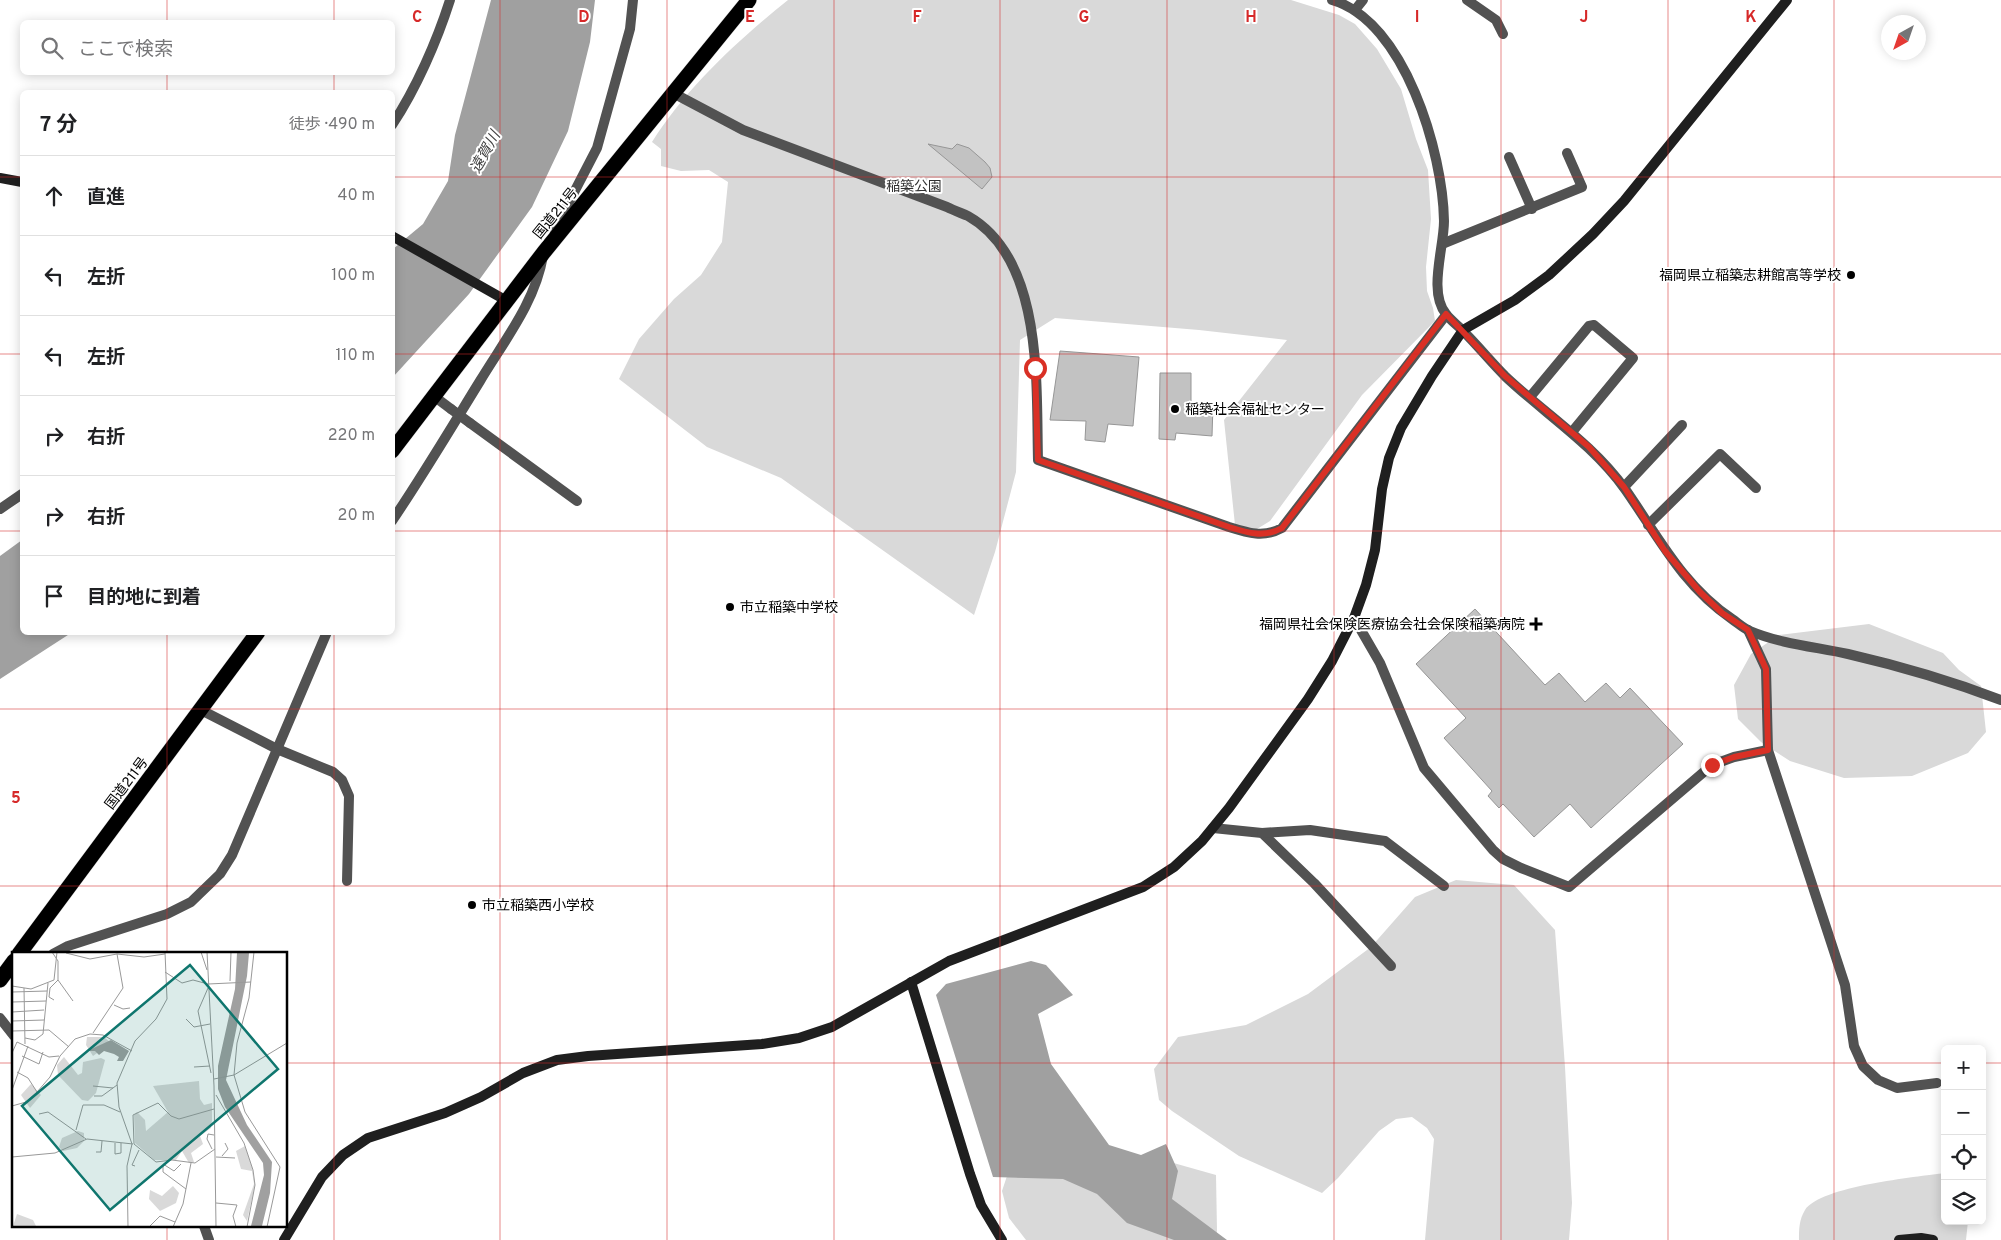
<!DOCTYPE html>
<html lang="ja">
<meta charset="utf-8">
<style>
body{margin:0;font-family:Overpass,"Noto Sans JP",sans-serif;background:#f6f6f6;color:#202124}
.controls{position:absolute;right:15px;bottom:15px;display:grid;overflow:hidden;border-radius:8px;box-shadow:0 2px 12px #0003}
.controls button{width:45px;height:45px;display:grid;place-items:center;padding:0;border:0;border-bottom:1px solid #e0e0e0;background:#fff;color:#202124;font:25px sans-serif}
.compass{position:absolute;left:1881px;top:15px;width:45px;height:45px;border-radius:50%;background:#fff;box-shadow:0 2px 12px #0003;rotate:220deg}
.stop{position:absolute;width:15px;height:15px;margin:-11px;border:4px solid #d93025;border-radius:50%;background:#fff}
.stop.end{background:#d93025;border-color:#fff;box-shadow:0 1px 5px #0008}
.list{margin:0;padding:0;list-style:none}
h2{display:flex;justify-content:space-between;align-items:center;height:65px;margin:0;padding:0 20px;font-size:21px}
h2 small{font-size:16px;font-weight:400;color:#757577}
.list li{display:grid;grid-template-columns:32px 1fr auto;gap:15px;align-items:center;box-sizing:border-box;height:80px;padding:0 20px;border-top:1px solid #e0e0e0}
.list b{display:block;font-size:19px;white-space:nowrap}
.list em{font-size:16px;font-style:normal;color:#757577}
.icon{flex:none;width:28px;height:28px;fill:none;stroke:currentColor;stroke-width:2;stroke-linecap:round;stroke-linejoin:round}
.map{position:relative;flex:none;width:2001px;height:1240px;overflow:hidden}
.search{position:absolute;background:#fff;box-shadow:0 2px 12px #0003;left:20px;top:20px;width:375px;height:55px;display:flex;align-items:center;gap:12px;box-sizing:border-box;padding:0 18px;border-radius:8px;color:#757577;font-size:19px}
.panel{position:absolute;background:#fff;box-shadow:0 2px 12px #0003;left:20px;top:90px;width:375px;height:545px;border-radius:8px}
.map>svg:first-child{display:block}
.green{fill:#d9d9d9}
.water{fill:#a0a0a0}
.building{fill:#c2c2c2;stroke:#969696}
.lines{fill:none;stroke-linecap:round;stroke-linejoin:round}
.highway-casing{stroke:#dbdbdb;stroke-width:16}
.street{stroke:#525252;stroke-width:10}
.secondary{stroke:#1f1f1f;stroke-width:10}
.highway{stroke:#000;stroke-width:15}
.street-bridge{stroke:#525252;stroke-width:10}
.route{stroke:#d93025;stroke-width:6}
.grid{fill:none;stroke:#d62828;stroke-width:1;stroke-opacity:0.55}
.poi-dot{fill:#000;stroke:#fff;stroke-width:2}
.labels{text-anchor:middle;stroke-width:4;stroke-linejoin:round;paint-order:stroke}
.park-label{font-size:14px;fill:#303030;stroke:#fff}
.street-label{font-size:14px;fill:#000;stroke:#fff}
.poi-label{font-size:14px;fill:#000;stroke:#fff;text-anchor:start}
.water-label{font-size:15px;font-style:italic;fill:#414141;stroke:#fff}
.inset-road{fill:none;stroke:#999;stroke-width:1}
.view{fill:#0f766e;fill-opacity:0.15;stroke:#0f766e;stroke-width:2.5}
.inset-edge{fill:none;stroke:#000;stroke-width:2.5}
.grid-label{font-size:16px;text-anchor:middle;font-weight:bold;fill:#d62828;stroke:#fff;stroke-width:4;stroke-linejoin:round;paint-order:stroke}
</style>
<div class="map">
<svg width="2001" height="1240" viewBox="0 0 2001 1240">
<rect width="100%" height="100%" fill="#fff"/>
<g class="green">
<path d="M788 0H1291L1339 15 1355 24 1377 49 1401 89 1416 139 1428 170 1431 219 1426 267 1427 291 1433 308 1435 321 1362 395 1270 521 1257 529 1235 525 1224 420 1287 340 1199 330 1055 318 1020 340 1016 472 995 552 974 615 781 478 707 447 619 379 639 339 674 299 701 275 722 242 728 182 709 170 681 171 661 166V149L652 142C686 88 738 40 788 0Z"/>
<path d="M1869 624 1943 653 1959 670 1981 686 1986 732 1968 753 1912 776 1844 778 1790 761 1761 742 1738 719 1734 685 1751 654 1779 635Z"/>
<path d="M1456 880 1514 885 1555 930 1565 1067 1572 1203 1569 1240H1425L1434 1139 1427 1128 1412 1117 1396 1119 1379 1131 1338 1178 1322 1193 1239 1156 1172 1111 1159 1100 1154 1069 1178 1037 1246 1025 1308 994 1371 947 1415 897Z"/>
<path d="M1012 1161 1170 1162 1216 1175 1217 1231 1215 1240H1026L1009 1218 1002 1191Z"/>
<path d="M1945 1173V1221H1968L1966 1240H1799C1799 1229 1799 1220 1805 1210 1821 1186 1916 1177 1945 1173Z"/>
</g>
<g class="water">
<path d="M491 0H595L590 42 568 131 532 207 469 294 393 377V249L423 224 448 181 455 135Z"/>
<path d="M22 540V632L71 633 0 679V556Z"/>
<path d="M1031 961 1046 965 1073 995 1038 1014 1051 1064 1109 1145 1141 1155 1166 1144 1178 1171 1172 1199 1227 1240H1174L1127 1223 1097 1194 1063 1179 993 1177 936 995 946 984Z"/>
</g>
<g class="building">
<path d="M928 144 952 149 957 144 969 148 985 162 990 168 992 177 982 189Z"/>
<path d="M1060 351 1139 357 1133 426 1108 424 1105 442 1085 440 1086 421 1050 420Z"/>
<path d="M1160 373H1191V404L1213 405 1212 436 1176 433 1175 440 1159 439Z"/>
<path d="M1475 609 1545 685 1559 673 1585 702 1606 683 1620 698 1630 688 1683 744 1591 828 1570 804 1534 837 1503 804 1499 808 1488 796 1492 791 1444 738 1466 718 1416 664Z"/>
</g>
<g class="lines">
<g class="highway-casing">
<g id="highway">
<path d="M392 451 544 252 749 0"/>
<path d="M19 954 258 632"/>
<path d="M0 980 14 961"/>
</g>
</g>
<g class="street">
<path d="M1332 0C1405 21 1443 153 1444 221 1444 248 1428 292 1446 314 1451 321 1459 326 1465 333 1479 347 1491 362 1505 376 1545 414 1592 443 1625 489 1658 536 1682 585 1732 619 1738 623 1743 628 1750 631 1781 644 1816 647 1848 654 1900 666 1951 681 2001 700"/>
<path d="M1467 0 1496 20 1503 34"/>
<path d="M1355 10 1363 0"/>
<path d="M673 93 743 130 947 207C953 210 961 213 968 216 1044 259 1036 385 1038 460L1229 527C1248 533 1264 538 1282 528L1446 315"/>
<path d="M392 125C416 89 437 41 450 0"/>
<path d="M1509 157 1532 209"/>
<path d="M554 231 597 148 630 29 633 0"/>
<path d="M1442 244 1582 187 1567 153"/>
<path d="M435 397 451 409"/>
<path d="M1530 397 1589 326 1594 325 1633 358 1572 432"/>
<path d="M470 423 577 501"/>
<path d="M1624 487 1682 425"/>
<path d="M0 509 22 494"/>
<path d="M392 521C423 475 451 428 480 381 504 341 535 303 543 256"/>
<path d="M1648 525 1720 454 1756 488"/>
<path d="M1354 618 1380 663 1424 768 1493 850 1503 859 1521 868 1569 887 1712 765 1734 757 1768 750"/>
<path d="M1748 630 1766 669 1768 750 1845 985 1854 1046 1863 1066 1878 1080 1897 1088 1937 1083"/>
<path d="M201 710 277 749 333 772 342 780 349 796 347 881"/>
<path d="M1213 828 1262 833 1314 883 1391 966"/>
<path d="M1262 833 1310 830 1385 841 1444 886"/>
<path d="M53 954 68 946 167 914 191 902 220 874 232 855 327 632"/>
<path d="M0 1018 14 1036"/>
<path d="M204 1226 209 1240"/>
</g>
<g class="secondary">
<path d="M0 178 22 182"/>
<path d="M392 236 507 301"/>
<path d="M911 982 970 1174 981 1205 1002 1240"/>
<path d="M284 1240 322 1177 343 1155 368 1138 445 1113 481 1097 523 1073 557 1060 588 1056 762 1044 799 1038 832 1027 949 961 1143 887 1174 867 1202 841 1229 808 1308 699 1332 661 1354 618 1366 585 1375 550 1382 489 1389 458 1401 428 1432 376 1463 330 1515 300 1549 275 1593 234 1624 201 1787 0"/>
<path d="M1899 1240 1921 1238 1933 1240"/>
</g>
<use href="#highway" class="highway"/>
<path class="street-bridge" d="M451 409 470 423"/>
</g>
<g class="lines">
<path class="route" d="M1035 368 1038 460 1229 527C1248 533 1264 538 1282 528L1446 314 1505 376 1589 447 1624 487 1665 551 1700 592 1722 613 1748 630 1766 669 1768 750 1734 757 1712 765"/>
</g>
<path class="grid" d="M167 0V22M334 0V22M500 0V1240M667 0V1240M834 0V1240M1000 0V1240M1167 0V1240M1334 0V1240M1501 0V1240M1668 0V1240M1834 0V1240M167 72V92M334 72V92M0 177H22M392 177H2001M0 354H22M392 354H2001M0 531H22M392 531H2001M167 632V954M334 632V1240M0 709H2001M0 886H2001M0 1063H14M286 1063H1945M1982 1063H2001M167 1226V1240"/>
<g class="poi-dot">
<circle cx="1851" cy="275" r="5"/>
<circle cx="1175" cy="409" r="5"/>
<circle cx="730" cy="607" r="5"/>
<path d="M1533.5 616.5h5v5h5v5h-5v5h-5v-5h-5v-5h5z"/>
<circle cx="472" cy="905" r="5"/>
</g>
<g class="labels">
<g class="park-label">
<text x="914" y="191">稲築公園</text>
</g>
<g class="street-label">
<text transform="translate(555 213) rotate(-51)" y="5">国道211号</text>
<text transform="translate(126 783) rotate(-53)" y="5">国道211号</text>
</g>
<g class="poi-label">
<text x="1841" y="280" text-anchor="end">福岡県立稲築志耕館高等学校</text>
<text x="1185" y="414">稲築社会福祉センター</text>
<text x="740" y="612">市立稲築中学校</text>
<text x="1525" y="629" text-anchor="end">福岡県社会保険医療協会社会保険稲築病院</text>
<text x="482" y="910">市立稲築西小学校</text>
</g>
<g class="water-label">
<text transform="translate(485 152) rotate(-61)" y="5">遠賀川</text>
</g>
</g>
<g transform="translate(12 952)">
<rect width="275" height="275" fill="#fff"/>
<path d="M75 85H92L99 91 81 104 74 93ZM52 105 66 123 70 121 71 110 89 106 93 108 84 141 76 149 70 148 46 123 45 113ZM187 129 188 147 192 153 200 151V168L199 176 188 184 191 192 179 201 182 210 177 211 170 199 164 208H142L123 191 122 163 125 160 133 168 134 179 156 160 141 134ZM19 132 29 143 18 156 9 143ZM66 179 72 181V189L65 196 51 199 47 195 50 186ZM233 194 240 215 243 233 235 269 231 263 242 232 240 219 229 217 224 199ZM161 234 167 241 164 251 148 259 137 247 138 238 150 244ZM5 262 21 268 24 274H1Z" fill="#d9d9d9"/>
<path d="M225 1H237L235 24 214 128 235 173 260 210 258 241 250 274H239L252 223 251 211 213 155 206 137V114L223 37ZM99 88 117 99 111 109H105L107 105 102 102 92 99 87 103 83 99H75Z" fill="#a0a0a0"/>
<path class="inset-road" d="M40 0 46 9V28L61 49M189 0 195 18M195 0 202 134 204 275M242 0 237 46 225 91 222 123 233 160 268 215 255 275M54 1 78 7 105 2 132 5 153 2M153 20 170 31 181 28 196 32 239 30M218 29 219 0M0 34 19 37 42 28 45 0M12 36 13 92M196 36 186 59 199 121M0 40 35 39M42 48 37 45 38 36 46 28M0 50 34 49M102 53 111 57 118 56M0 60 32 58M174 67 182 75 198 72M0 69 32 68M0 79 37 78 57 95M81 81 111 36 105 2M13 86 23 88 31 82 36 31M0 101 5 90 37 105 47 104M10 104 27 112 31 100M182 115 198 114M5 120 16 126 25 140M202 127 222 123 275 91M81 134 101 136 105 133M0 138 16 94M204 143 232 191 241 218 243 233 235 275M82 144H90L101 136M0 154 14 150 25 140 38 125 48 104 63 87 78 82 91 83 120 99M202 157 167 167 159 164 146 151 121 163 122 192 144 210 160 208 183 211 203 197M27 162 36 160 74 187M64 178 71 153H92L108 160M103 191V202L109 201V191M200 197 195 187 196 182 202 183M84 200H89L90 189M210 204 216 197 213 191M0 205 43 201 75 187 121 192M204 205 223 206M151 212 162 219 169 212M151 213V220L174 237M123 214 120 213 127 198M204 251 225 253 221 264 224 275M116 275 115 214 120 192 107 155 105 131 123 89 144 67 155 47 153 0M137 275 148 264 163 270M161 275 171 252 179 211"/>
<path class="view" d="M178 13 266 117 98 258 10 154Z"/>
<rect width="275" height="275" class="inset-edge"/>
</g>
<g class="grid-label">
<text x="417" y="22">C</text>
<text x="584" y="22">D</text>
<text x="750" y="22">E</text>
<text x="917" y="22">F</text>
<text x="1084" y="22">G</text>
<text x="1251" y="22">H</text>
<text x="1417" y="22">I</text>
<text x="1584" y="22">J</text>
<text x="1751" y="22">K</text>
<text x="16" y="803">5</text>
</g>
</svg>
<div class="controls">
<button>+</button>
<button>−</button>
<button><svg class="icon" aria-label="locate" viewBox="0 0 24 24"><circle cx="12" cy="12" r="6"/><path d="M12 2v4M12 18v4M2 12h4M18 12h4"/></svg></button>
<button><svg class="icon" aria-label="layers" viewBox="0 0 24 24"><path d="M12 4l9 5-9 5-9-5zM3 14l9 5 9-5"/></svg></button>
</div>
<svg class="compass" viewBox="-18 -18 36 36"><path d="M0-13l5 13h-10z" fill="#e53935"/><path d="M0 13l5-13h-10z" fill="#757577"/></svg>
<div class="stop" style="left:1035px;top:368px"></div>
<div class="stop end" style="left:1712px;top:765px"></div>
<div class="search"><svg class="icon" aria-label="search" viewBox="0 0 24 24"><circle cx="10" cy="10" r="6"/><path d="M15 15l6 6"/></svg>ここで検索</div>
<section class="panel">
<h2>7 分<small>徒歩 · 490 m</small></h2>
<ul class="list">
<li><svg class="icon" aria-label="ahead" viewBox="0 0 24 24"><path d="M12 20V5M6 11l6-6 6 6"/></svg><div><b>直進</b></div><em>40 m</em></li>
<li><svg class="icon" aria-label="left" viewBox="0 0 24 24"><path d="M17 20v-9H6M10 6l-5 5 5 5"/></svg><div><b>左折</b></div><em>100 m</em></li>
<li><svg class="icon" aria-label="left" viewBox="0 0 24 24"><path d="M17 20v-9H6M10 6l-5 5 5 5"/></svg><div><b>左折</b></div><em>110 m</em></li>
<li><svg class="icon" aria-label="right" viewBox="0 0 24 24"><path d="M7 20v-9h11M14 6l5 5-5 5"/></svg><div><b>右折</b></div><em>220 m</em></li>
<li><svg class="icon" aria-label="right" viewBox="0 0 24 24"><path d="M7 20v-9h11M14 6l5 5-5 5"/></svg><div><b>右折</b></div><em>20 m</em></li>
<li><svg class="icon" aria-label="arrive" viewBox="0 0 24 24"><path d="M6 21V4h12l-3 4 3 4H6"/></svg><div><b>目的地に到着</b></div></li>
</ul>
</section>
</div>
